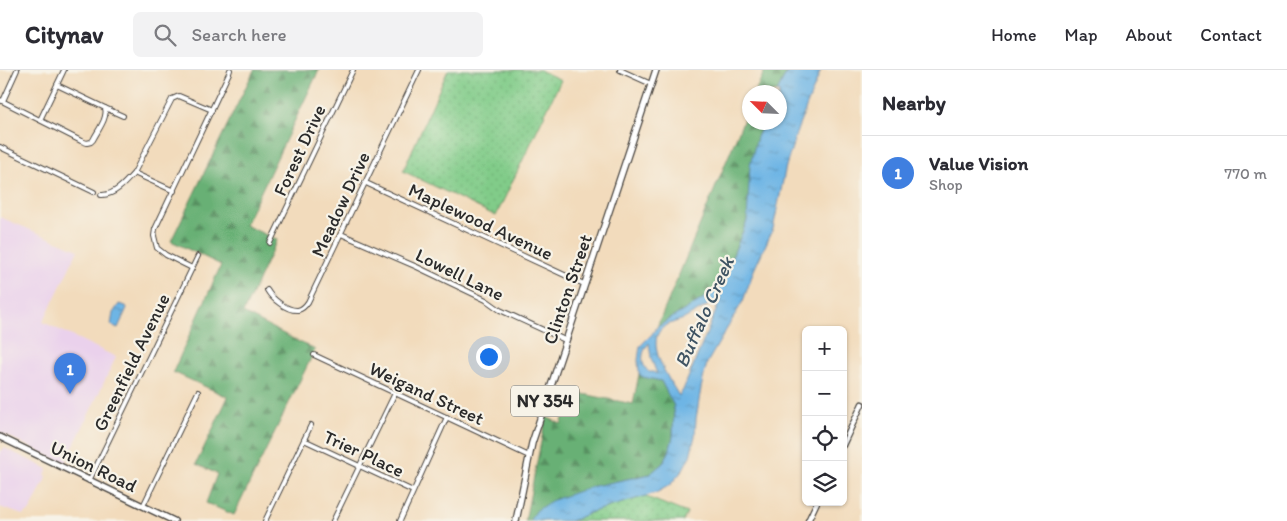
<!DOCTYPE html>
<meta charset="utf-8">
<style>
body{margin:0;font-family:Itim,sans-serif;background:#f2f2f3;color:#2b2b33}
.controls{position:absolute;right:15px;bottom:15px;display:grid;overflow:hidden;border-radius:8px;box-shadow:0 1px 4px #0004}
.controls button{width:45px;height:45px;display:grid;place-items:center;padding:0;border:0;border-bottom:1px solid #e1e1e2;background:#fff;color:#2b2b33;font:25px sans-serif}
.compass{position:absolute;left:742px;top:15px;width:45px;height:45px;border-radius:50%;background:#fff;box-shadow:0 1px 4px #0004;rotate:294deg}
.you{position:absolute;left:488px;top:286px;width:18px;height:18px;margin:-12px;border:4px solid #fff;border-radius:50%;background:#1a73e8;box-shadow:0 0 0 8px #1a73e833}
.badge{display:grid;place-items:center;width:32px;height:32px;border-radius:50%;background:#c8321e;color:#fff;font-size:16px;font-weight:700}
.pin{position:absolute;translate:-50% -41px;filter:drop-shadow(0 1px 2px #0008)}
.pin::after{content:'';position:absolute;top:26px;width:18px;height:15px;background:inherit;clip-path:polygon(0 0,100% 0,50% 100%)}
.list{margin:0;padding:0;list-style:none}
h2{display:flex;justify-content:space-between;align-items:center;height:65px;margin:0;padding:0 20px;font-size:21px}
h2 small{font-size:16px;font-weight:400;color:#7c7c81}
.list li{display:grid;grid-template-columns:32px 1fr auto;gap:15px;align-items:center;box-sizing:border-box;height:75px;padding:0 20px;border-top:1px solid #e1e1e2}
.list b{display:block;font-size:19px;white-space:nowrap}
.list p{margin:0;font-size:16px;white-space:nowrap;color:#7c7c81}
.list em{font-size:16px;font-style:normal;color:#7c7c81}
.icon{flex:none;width:28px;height:28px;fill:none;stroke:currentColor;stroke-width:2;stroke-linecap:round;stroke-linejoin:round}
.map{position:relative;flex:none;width:862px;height:451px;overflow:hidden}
header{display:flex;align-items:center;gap:30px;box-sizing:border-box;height:70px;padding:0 25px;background:#fff;border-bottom:1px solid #e1e1e2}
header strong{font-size:24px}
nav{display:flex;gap:28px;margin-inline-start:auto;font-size:18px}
.search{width:350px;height:45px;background:#f2f2f3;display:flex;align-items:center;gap:12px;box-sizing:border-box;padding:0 18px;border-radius:8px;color:#7c7c81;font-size:19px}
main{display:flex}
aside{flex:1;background:#fff}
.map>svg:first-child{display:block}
.built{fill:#ead1ec}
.grass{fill:url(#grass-dots);stroke:#567c5a}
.forest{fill:url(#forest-firs);stroke:#4a6e50}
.water{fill:url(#water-ripples);stroke:#4c7088;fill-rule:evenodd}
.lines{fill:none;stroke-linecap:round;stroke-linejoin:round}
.minor-casing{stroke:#494541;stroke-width:6}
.tertiary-casing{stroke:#494541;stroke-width:7}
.secondary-casing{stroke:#494541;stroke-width:8}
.primary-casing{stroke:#494541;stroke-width:8}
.minor{stroke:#fff;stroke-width:4}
.tertiary{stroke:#fff;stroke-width:4.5}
.secondary{stroke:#fff;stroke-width:5}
.primary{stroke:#fff;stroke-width:5.5}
.labels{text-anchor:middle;stroke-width:4.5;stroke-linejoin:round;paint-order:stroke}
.shield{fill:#f7f3e8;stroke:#686764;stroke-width:1}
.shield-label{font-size:18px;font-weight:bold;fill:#2b2b2b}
.street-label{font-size:19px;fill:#2b2b2b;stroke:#f7f3e8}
.water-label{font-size:20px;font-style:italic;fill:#3f5463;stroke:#f7f3e8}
</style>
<header>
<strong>Citynav</strong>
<div class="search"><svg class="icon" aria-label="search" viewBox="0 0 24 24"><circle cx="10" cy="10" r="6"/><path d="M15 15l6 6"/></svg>Search here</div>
<nav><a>Home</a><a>Map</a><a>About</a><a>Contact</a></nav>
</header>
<main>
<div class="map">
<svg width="862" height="451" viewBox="0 0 862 451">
<defs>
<pattern id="grass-dots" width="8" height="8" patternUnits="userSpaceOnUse" patternTransform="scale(1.25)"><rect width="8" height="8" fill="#81cc89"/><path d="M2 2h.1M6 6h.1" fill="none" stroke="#70af76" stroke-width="1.8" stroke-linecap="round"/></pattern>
<pattern id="forest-firs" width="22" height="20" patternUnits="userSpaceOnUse" patternTransform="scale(1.25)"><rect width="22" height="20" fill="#68b075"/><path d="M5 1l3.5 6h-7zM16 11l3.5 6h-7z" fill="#568f60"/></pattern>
<pattern id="water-ripples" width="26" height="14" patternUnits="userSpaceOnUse" patternTransform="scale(1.25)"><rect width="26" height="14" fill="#6eb5e5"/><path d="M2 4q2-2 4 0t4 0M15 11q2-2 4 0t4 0" fill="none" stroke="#5b93ba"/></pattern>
</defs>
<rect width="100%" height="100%" fill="#f7f3e8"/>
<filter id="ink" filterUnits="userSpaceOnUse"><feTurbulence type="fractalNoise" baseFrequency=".02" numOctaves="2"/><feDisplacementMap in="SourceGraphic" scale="10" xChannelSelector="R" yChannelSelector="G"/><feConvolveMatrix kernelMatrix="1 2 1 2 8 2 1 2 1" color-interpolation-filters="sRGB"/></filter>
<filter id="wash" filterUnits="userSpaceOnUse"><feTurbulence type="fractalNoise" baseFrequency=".0096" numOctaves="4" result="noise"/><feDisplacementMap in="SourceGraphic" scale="20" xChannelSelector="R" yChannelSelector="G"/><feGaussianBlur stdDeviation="1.12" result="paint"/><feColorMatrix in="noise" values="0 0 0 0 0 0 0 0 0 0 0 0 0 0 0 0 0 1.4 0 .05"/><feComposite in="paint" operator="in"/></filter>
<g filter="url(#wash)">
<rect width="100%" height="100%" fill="#f2dbbc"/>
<g class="built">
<path d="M0 147 78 180 43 252 116 287 65 394 0 362Z"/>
<path d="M4 378 48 399 45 405 47 406 30 441 23 445 0 437V381H2Z"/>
</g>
<g class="grass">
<path d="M448 0H540L561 10 496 146 403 101Z"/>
<path d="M644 426 687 443 683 451H571L592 442Z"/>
</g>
<g class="forest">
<path d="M254 0H319L245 155 277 170 243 243 315 280 234 445 206 433 217 404 196 394 228 327 173 302 221 195 171 171Z"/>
<path d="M765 0H788L777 22H755Z"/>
<path d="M749 37V52L764 53 757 67 749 127 747 151 727 199 725 208 714 222 657 257Z"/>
<path d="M639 304 643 307 661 311 674 336 673 367 669 382 663 393 650 404 590 417 530 449 529 451H525L546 347 561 354 573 322 633 334Z"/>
</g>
<g class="water">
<path d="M788 0H821L798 58 786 96 773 159 754 200 743 231 707 293 701 318 696 349 695 366 690 386 682 401 670 415 656 423 592 442 571 451H529L537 440 551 431 590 417 650 404 663 393 669 382 673 367 674 336 661 311 643 307 639 304 638 290 640 276 652 264 657 257 714 222 725 208 727 200 747 151 750 95 757 67 764 53 779 52V22H777ZM721 227 720 231 683 320 679 326C669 309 642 271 665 256 671 253 678 251 684 249 696 242 709 235 721 227ZM649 273 651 288 657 304 653 302H649C640 294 641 282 649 273Z"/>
<path d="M119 234 126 236 127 238 118 258 111 255 113 243Z"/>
</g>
</g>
<g filter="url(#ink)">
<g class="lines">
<g class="minor-casing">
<g id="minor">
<path d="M620 0 651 14"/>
<path d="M0 30 81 71 87 73 91 72 93 70C98 60 108 48 105 38L57 15"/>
<path d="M3 31 17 0"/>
<path d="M105 38 123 46"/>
<path d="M40 50 64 0"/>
<path d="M0 77 94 122"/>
<path d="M134 103 174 121"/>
<path d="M366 113 584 214"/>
<path d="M101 125C114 126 126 112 134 103L172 29 179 26 212 40"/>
<path d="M341 164 417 197 486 230 500 240 565 270"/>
<path d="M270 173 353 0"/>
<path d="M192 198 166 185 157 178 154 166 155 159 229 3 230 0"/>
<path d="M267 220C272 229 287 241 298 240 302 239 306 235 308 232L419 0"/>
<path d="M314 285 529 386"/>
<path d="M304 370 413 421"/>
<path d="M89 411 198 186"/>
<path d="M143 436 198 322"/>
<path d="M265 451 311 355"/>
<path d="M333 451 395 323"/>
<path d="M400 451 447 347"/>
</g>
</g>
<g class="tertiary-casing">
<g id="tertiary">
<path d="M843 375 862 334"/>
<path d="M808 451 817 432"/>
</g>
</g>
<g class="secondary-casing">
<path id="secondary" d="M0 367 174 451"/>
</g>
<g class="primary-casing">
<path id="primary" d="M516 451 532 373 656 0"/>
</g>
<use href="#minor" class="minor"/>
<use href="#tertiary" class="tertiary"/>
<use href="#secondary" class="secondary"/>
<use href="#primary" class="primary"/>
</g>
</g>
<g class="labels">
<rect class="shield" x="511" y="315.5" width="68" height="31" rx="4"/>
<g class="shield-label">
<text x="545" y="337">NY 354</text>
</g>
<g class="street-label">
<text transform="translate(299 80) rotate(-65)" y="7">Forest Drive</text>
<text transform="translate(340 134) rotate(-65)" y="7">Meadow Drive</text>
<text transform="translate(481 151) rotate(25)" y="7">Maplewood Avenue</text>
<text transform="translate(460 204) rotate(26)" y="7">Lowell Lane</text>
<text transform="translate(567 219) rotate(-71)" y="7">Clinton Street</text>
<text transform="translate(131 292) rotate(-64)" y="7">Greenfield Avenue</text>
<text transform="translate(427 323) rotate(25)" y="7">Weigand Street</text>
<text transform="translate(364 383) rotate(25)" y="7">Trier Place</text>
<text transform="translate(94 396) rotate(26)" y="7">Union Road</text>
</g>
<g class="water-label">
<text transform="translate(704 242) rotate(-66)" y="7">Buffalo Creek</text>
</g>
</g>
</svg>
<div class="controls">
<button>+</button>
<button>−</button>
<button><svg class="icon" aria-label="locate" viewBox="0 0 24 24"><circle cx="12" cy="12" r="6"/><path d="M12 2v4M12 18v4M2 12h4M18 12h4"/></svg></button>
<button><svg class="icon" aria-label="layers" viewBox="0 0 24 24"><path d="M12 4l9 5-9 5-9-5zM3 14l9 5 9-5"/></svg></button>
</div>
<svg class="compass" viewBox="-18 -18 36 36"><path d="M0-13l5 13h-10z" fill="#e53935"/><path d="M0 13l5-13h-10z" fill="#7c7c81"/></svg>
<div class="you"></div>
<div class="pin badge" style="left:70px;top:324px;background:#3f7fe0">1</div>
</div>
<aside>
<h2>Nearby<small></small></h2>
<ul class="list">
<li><span class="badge" style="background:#3f7fe0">1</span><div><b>Value Vision</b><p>Shop</p></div><em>770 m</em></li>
</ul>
</aside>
</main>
